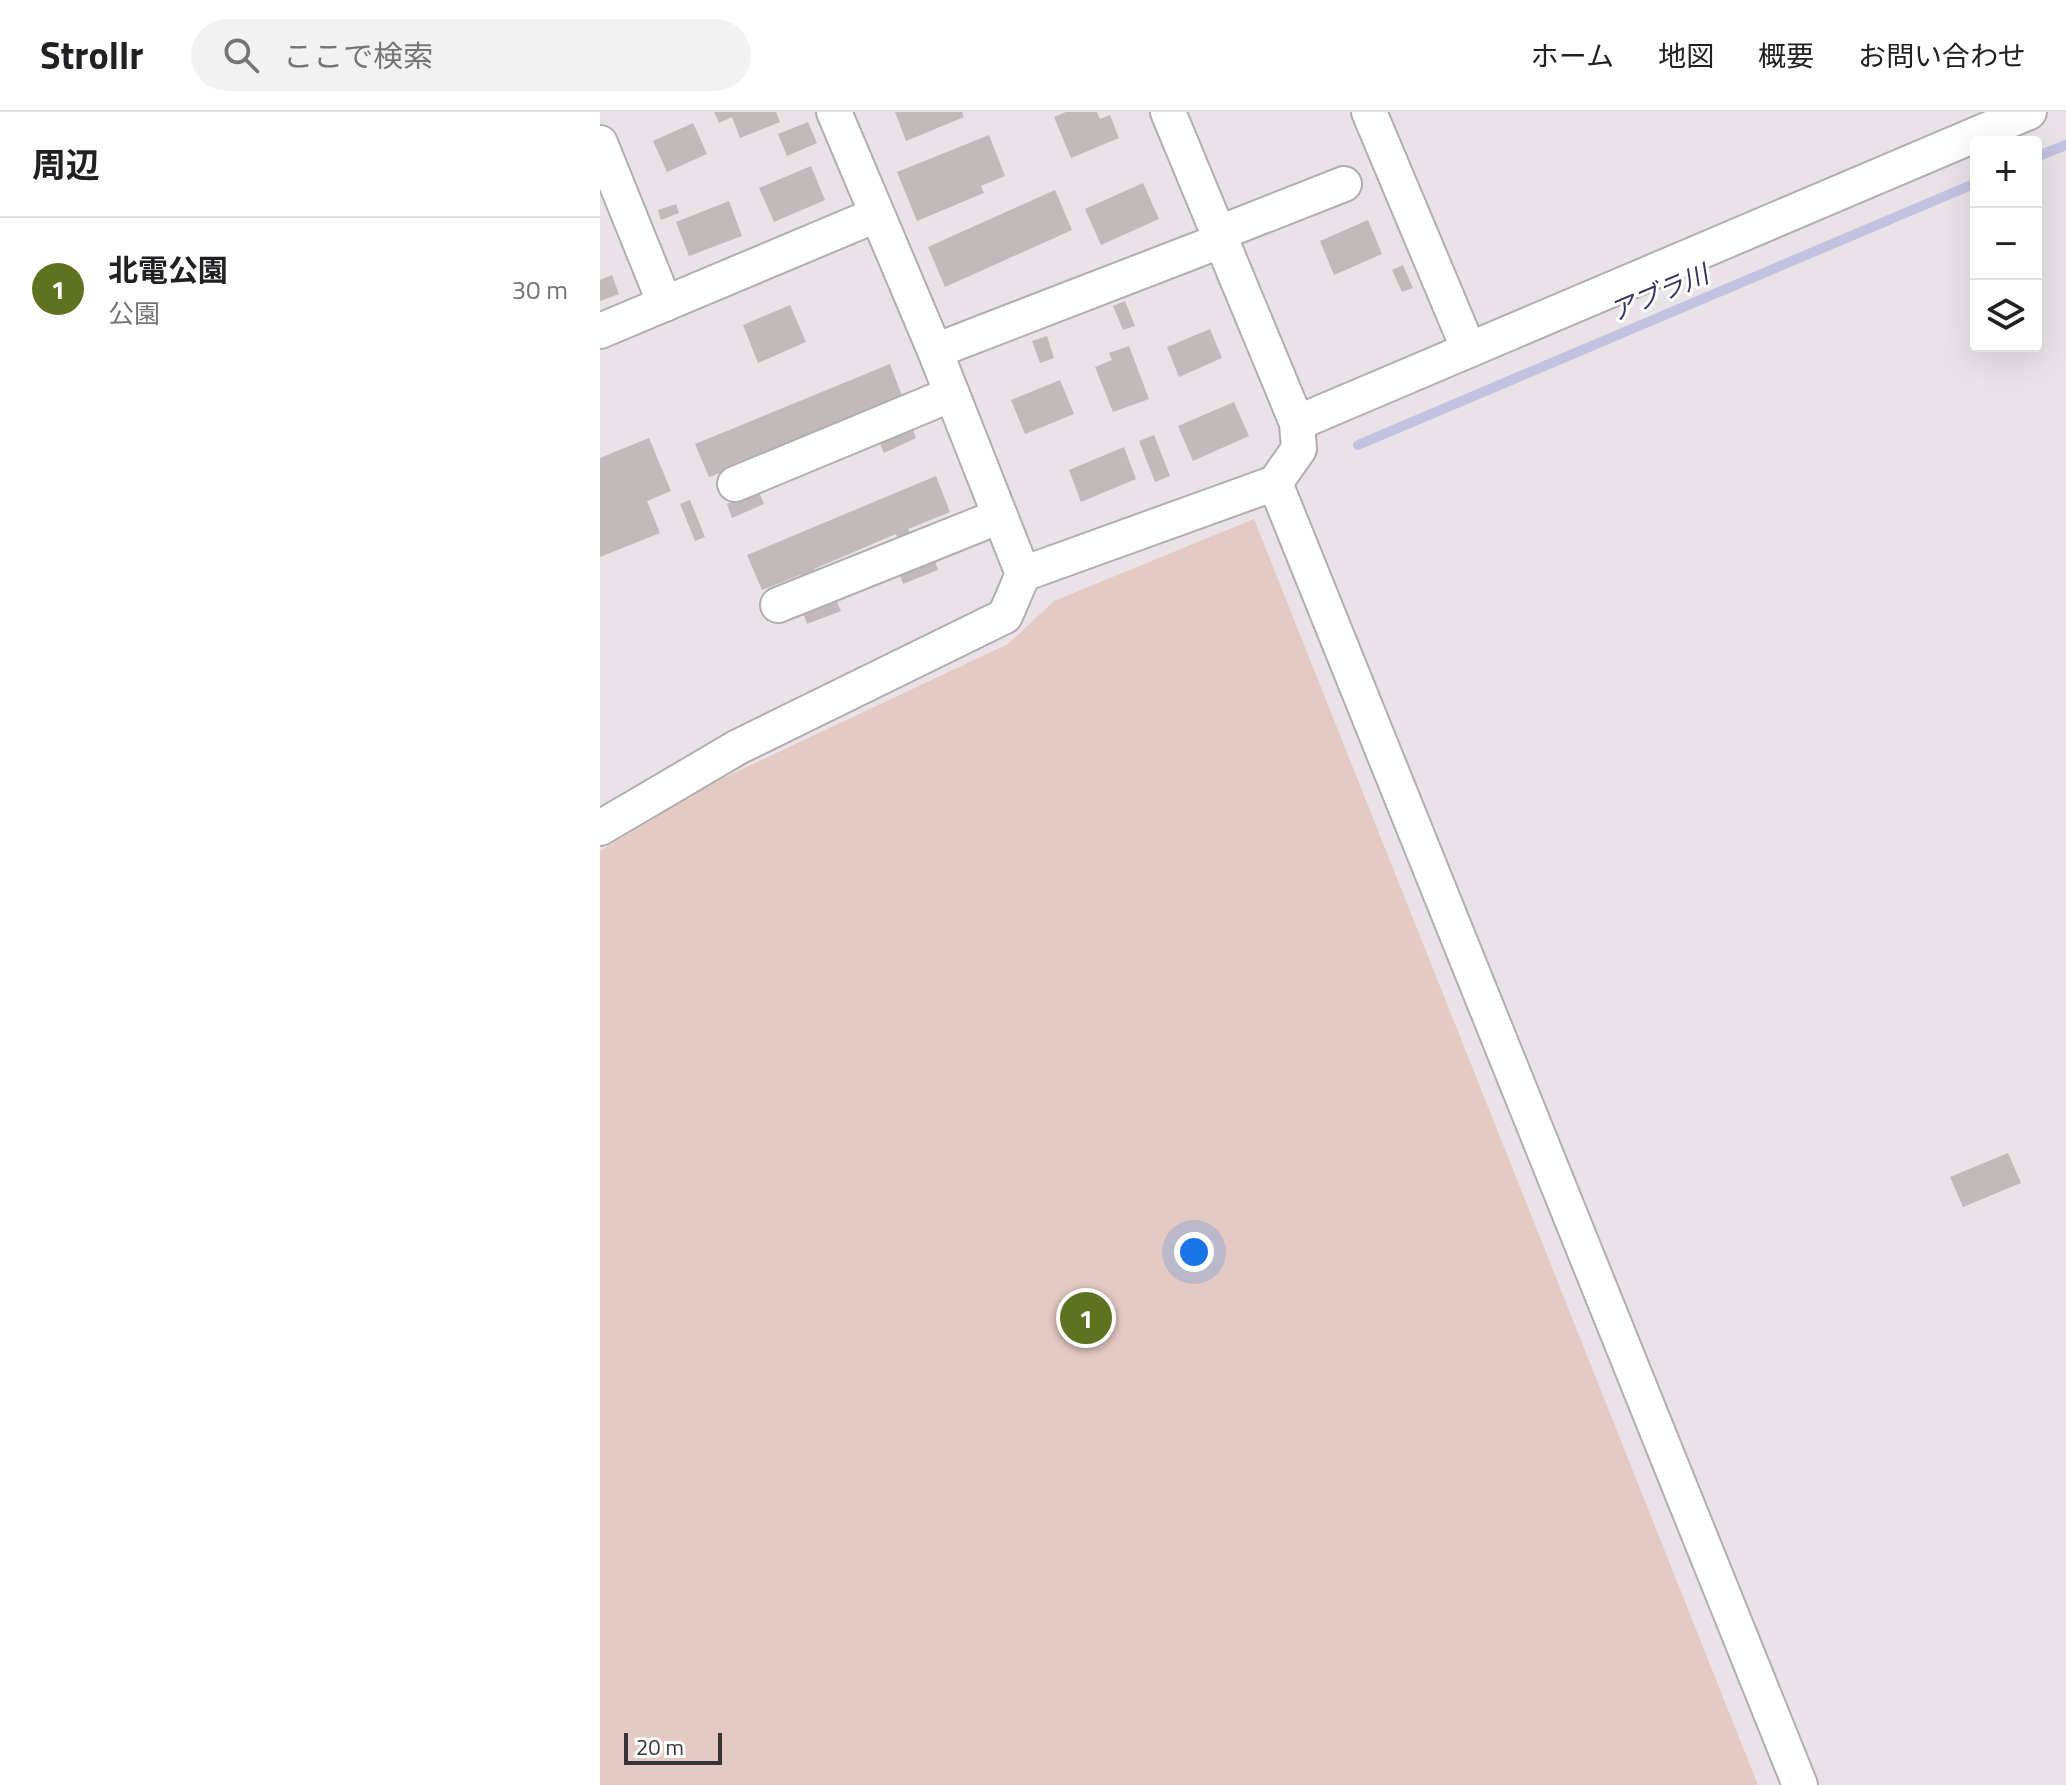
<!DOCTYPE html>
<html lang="ja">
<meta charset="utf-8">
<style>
body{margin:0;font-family:"Titillium Web","Noto Sans JP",sans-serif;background:#f2f2f2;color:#202124}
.controls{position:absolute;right:24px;top:24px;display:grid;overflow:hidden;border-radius:8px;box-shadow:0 8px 32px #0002}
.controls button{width:72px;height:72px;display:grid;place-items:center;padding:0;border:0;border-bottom:2px solid #e0e0e0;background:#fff;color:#202124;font:40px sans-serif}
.scale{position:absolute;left:24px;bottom:20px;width:98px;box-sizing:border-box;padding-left:8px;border:4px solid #373436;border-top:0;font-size:22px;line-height:28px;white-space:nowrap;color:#373436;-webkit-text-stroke:6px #fff;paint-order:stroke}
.you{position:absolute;left:594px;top:1140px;width:28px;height:28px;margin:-20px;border:6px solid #fff;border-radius:50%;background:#1a73e8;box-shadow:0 0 0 12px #1a73e833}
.badge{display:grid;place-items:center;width:52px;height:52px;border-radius:50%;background:#5f7220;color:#fff;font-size:26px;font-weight:700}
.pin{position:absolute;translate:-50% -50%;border:4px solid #fff;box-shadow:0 2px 8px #0006}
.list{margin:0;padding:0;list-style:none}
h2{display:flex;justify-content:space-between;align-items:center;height:104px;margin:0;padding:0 32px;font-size:34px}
h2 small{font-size:26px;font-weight:400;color:#757577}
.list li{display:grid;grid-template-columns:52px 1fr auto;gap:24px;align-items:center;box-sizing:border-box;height:144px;padding:0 32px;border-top:2px solid #e0e0e0}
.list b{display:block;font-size:30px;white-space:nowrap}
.list p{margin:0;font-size:26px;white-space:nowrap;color:#757577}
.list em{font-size:26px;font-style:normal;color:#757577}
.icon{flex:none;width:44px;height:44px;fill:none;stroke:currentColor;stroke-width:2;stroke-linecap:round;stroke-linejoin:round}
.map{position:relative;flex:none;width:1466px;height:1673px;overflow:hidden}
header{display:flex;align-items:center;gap:48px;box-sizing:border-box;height:112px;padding:0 40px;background:#fff;border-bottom:2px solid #e0e0e0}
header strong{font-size:38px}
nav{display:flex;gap:44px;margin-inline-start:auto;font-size:28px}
.search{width:560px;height:72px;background:#f2f2f2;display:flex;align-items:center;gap:20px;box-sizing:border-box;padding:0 28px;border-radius:44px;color:#757577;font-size:30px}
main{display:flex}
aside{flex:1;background:#fff}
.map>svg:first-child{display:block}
.green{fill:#e4cac2}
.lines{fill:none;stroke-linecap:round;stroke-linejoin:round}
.stream{stroke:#c3c3e1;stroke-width:10}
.building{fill:#c1b9ba}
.minor-casing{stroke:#b3adb1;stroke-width:38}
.minor{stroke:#fff;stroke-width:34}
.labels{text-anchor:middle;stroke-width:6;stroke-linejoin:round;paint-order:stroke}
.water-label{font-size:26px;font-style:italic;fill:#36345e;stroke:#fff}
</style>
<header>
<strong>Strollr</strong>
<div class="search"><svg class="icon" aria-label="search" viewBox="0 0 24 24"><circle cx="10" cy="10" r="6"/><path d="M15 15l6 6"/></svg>ここで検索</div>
<nav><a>ホーム</a><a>地図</a><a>概要</a><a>お問い合わせ</a></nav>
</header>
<main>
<aside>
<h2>周辺<small></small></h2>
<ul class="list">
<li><span class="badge">1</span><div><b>北電公園</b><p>公園</p></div><em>30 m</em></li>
</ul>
</aside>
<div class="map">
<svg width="1466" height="1673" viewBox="0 0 1466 1673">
<rect width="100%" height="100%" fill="#e9e3e7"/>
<path class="green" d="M654 407 1158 1673H0V739L117 669 408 532 454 489Z"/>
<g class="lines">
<g class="stream">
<path d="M1436 45 1466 33"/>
<path d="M758 333 1376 71"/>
</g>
</g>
<g class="building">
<path d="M114 0H176L180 10 140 26 132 5 119 11Z"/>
<path d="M295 0H362L364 5 306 29Z"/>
<path d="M466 0H497L500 7 510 3 519 26 471 46 454 5Z"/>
<path d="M208 10 217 31 187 44 178 22Z"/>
<path d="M93 11 107 42 67 60 53 29Z"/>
<path d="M389 23 405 64 381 74 384 81 317 109 297 60Z"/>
<path d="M211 54 225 88 174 110 159 76Z"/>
<path d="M543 71 559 107 501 133 485 97Z"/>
<path d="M455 78 472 118 345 175 328 135Z"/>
<path d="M129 89 142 124 89 144 76 110Z"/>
<path d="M76 92 79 101 61 108 58 98Z"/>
<path d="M768 108 782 142 734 163 720 129Z"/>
<path d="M803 153 813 176 802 180 792 158Z"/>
<path d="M12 163 19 182 0 189V168Z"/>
<path d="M525 189 535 214 523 218 513 194Z"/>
<path d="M190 193 206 230 158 251 143 213Z"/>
<path d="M610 217 622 246 579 265 567 235Z"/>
<path d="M447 224 454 246 440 251 432 229Z"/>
<path d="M529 234 549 287 513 300 495 255 512 248 509 241Z"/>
<path d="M290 252 302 284 260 301 263 308 109 365 95 332Z"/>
<path d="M460 268 474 302 425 322 411 288Z"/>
<path d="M634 290 649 324 593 349 578 314Z"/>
<path d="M311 314 316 326 284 341 279 330Z"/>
<path d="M554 323 570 364 555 370 539 329Z"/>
<path d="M49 326 71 379 47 389 60 421 0 445V346Z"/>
<path d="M524 335 536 367 481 390 469 358Z"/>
<path d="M336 364 350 400 308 417 311 425 299 430 296 422 214 457 218 466 203 472 200 463 162 478 147 443Z"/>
<path d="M158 378 164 392 132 406 127 392Z"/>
<path d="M90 388 105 425 95 429 80 392Z"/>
<path d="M333 444 338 458 303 472 298 458Z"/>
<path d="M235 485 241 499 207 512 202 498Z"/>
<path d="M1408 1041 1421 1071 1363 1095 1350 1065Z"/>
</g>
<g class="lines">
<g class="minor-casing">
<g id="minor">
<path d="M769 0 869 238"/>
<path d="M0 31 65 192"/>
<path d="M617 122 744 72"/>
<path d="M0 219 276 103"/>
<path d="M335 239 620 129"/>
<path d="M697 311 1429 0"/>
<path d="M675 371 1200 1673"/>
<path d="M135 372 352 282"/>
<path d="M423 462 675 371 699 337 697 311 568 0"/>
<path d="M178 493 400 404"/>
<path d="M0 716 138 635 405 504 423 462 335 239 234 0"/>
</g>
</g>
<use href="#minor" class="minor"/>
</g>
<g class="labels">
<g class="water-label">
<text transform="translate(1059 181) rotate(-23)" y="9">アブラ川</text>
</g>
</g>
</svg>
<div class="controls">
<button>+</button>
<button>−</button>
<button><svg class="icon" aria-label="layers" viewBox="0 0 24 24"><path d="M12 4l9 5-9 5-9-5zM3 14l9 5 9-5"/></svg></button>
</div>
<div class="scale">20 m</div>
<div class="you"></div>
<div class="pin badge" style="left:486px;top:1206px">1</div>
</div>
</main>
